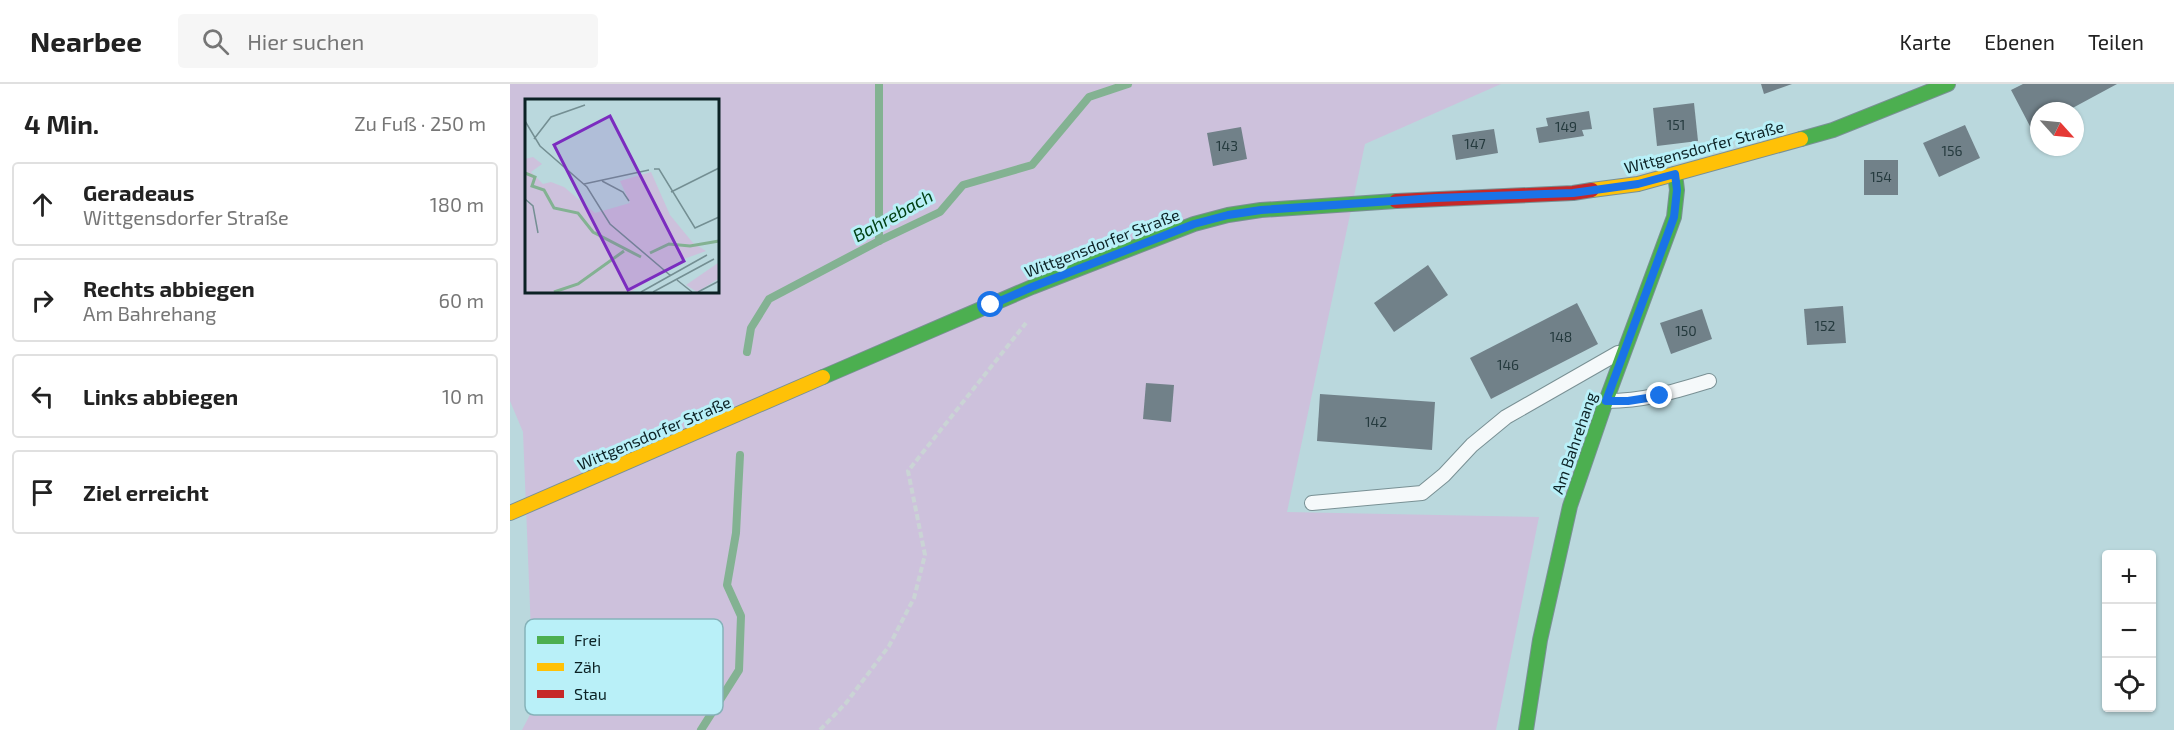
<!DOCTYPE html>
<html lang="de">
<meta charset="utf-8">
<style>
body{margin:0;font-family:"Exo 2",sans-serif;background:#f6f6f6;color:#222}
.controls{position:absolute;right:18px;bottom:18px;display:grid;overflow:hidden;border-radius:6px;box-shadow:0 2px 4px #0004}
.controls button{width:54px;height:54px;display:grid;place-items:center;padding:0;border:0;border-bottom:2px solid #e0e0e0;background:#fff;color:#222;font:30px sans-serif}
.compass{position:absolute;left:1520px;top:18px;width:54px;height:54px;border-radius:50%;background:#fff;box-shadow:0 2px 4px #0004;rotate:117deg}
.stop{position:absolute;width:18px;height:18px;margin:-14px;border:4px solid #1a73e8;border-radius:50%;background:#fff}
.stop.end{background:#1a73e8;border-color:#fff;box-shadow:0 2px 6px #0008}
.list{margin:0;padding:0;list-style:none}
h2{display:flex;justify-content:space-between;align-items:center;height:78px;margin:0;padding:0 24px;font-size:26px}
h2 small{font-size:20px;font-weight:400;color:#767676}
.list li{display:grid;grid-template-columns:39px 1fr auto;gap:18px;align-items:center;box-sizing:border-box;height:84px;margin:0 12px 12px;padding:0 12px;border:2px solid #e0e0e0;border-radius:6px}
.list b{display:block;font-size:22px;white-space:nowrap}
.list p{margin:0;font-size:20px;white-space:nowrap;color:#767676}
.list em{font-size:20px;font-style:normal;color:#767676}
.icon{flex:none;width:33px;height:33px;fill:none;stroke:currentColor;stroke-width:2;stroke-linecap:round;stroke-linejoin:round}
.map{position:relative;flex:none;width:1664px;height:646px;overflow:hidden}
header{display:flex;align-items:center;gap:36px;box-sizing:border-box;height:84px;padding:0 30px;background:#fff;border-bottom:2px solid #e0e0e0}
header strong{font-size:28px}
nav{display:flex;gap:33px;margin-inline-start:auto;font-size:21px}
.search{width:420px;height:54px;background:#f6f6f6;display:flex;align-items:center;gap:15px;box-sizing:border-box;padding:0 21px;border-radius:6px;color:#767676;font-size:22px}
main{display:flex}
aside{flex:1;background:#fff}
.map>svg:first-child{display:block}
.green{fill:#cdc1dc;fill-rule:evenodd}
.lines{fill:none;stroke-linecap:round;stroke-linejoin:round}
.stream{stroke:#83b292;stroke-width:8}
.building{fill:#718189}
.lane-casing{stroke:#799094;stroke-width:16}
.fast-casing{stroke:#799094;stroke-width:16}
.slow-casing{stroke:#799094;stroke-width:16}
.jam-casing{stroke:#799094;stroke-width:16}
.path{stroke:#cad4d5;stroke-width:4;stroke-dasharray:6 3;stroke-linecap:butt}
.lane{stroke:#f5f9fa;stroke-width:14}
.fast{stroke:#4caf50;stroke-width:14}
.slow{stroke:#ffc107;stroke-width:14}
.jam{stroke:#c62828;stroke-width:14}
.route{stroke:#1a73e8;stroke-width:8}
.labels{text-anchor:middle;stroke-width:6;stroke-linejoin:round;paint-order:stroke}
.number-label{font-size:14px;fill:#253a3e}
.street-label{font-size:16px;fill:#0c2225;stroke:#b9f0f8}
.water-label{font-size:18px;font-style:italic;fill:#014114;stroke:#b9f0f8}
.inset-river{fill:none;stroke:#83b292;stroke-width:3}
.inset-road{fill:none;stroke:#748f93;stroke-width:1.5}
.view{fill:#7b2cbf;fill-opacity:0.15;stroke:#7b2cbf;stroke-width:3}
.inset-edge{fill:none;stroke:#0c2225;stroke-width:3}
.key{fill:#b9f0f8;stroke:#85b2b9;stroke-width:1.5}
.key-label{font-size:16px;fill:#0c2225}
</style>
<header>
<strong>Nearbee</strong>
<div class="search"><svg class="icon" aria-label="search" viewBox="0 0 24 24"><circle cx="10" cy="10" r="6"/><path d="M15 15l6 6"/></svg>Hier suchen</div>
<nav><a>Karte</a><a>Ebenen</a><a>Teilen</a></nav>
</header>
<main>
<aside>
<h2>4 Min.<small>Zu Fuß · 250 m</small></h2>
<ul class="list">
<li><svg class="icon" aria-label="ahead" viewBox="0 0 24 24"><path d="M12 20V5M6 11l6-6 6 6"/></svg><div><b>Geradeaus</b><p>Wittgensdorfer Straße</p></div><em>180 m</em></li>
<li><svg class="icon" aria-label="right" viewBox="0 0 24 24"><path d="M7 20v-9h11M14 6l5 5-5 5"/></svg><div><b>Rechts abbiegen</b><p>Am Bahrehang</p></div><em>60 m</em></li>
<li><svg class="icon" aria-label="left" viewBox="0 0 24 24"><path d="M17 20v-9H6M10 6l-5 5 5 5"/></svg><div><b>Links abbiegen</b></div><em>10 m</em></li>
<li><svg class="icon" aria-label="arrive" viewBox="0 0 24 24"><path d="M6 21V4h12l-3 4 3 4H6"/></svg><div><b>Ziel erreicht</b></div></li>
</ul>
</aside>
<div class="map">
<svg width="1664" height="646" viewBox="0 0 1664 646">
<rect width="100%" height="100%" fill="#bad8dd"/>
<path class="green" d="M0 0H991L855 60 777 428 1029 433 986 646H12L24 623 13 348 0 317ZM16 16H207V207H16Z"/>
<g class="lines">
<g class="stream">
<path d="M369 0V157"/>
<path d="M237 268 241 244 259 215 369 157 430 128 453 101 522 81 579 13 618 0"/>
<path d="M191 646 229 586 231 532 217 501 226 449 230 371"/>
</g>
</g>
<g class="building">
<path d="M1251 0H1282L1254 10Z"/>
<path d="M1513 0H1607L1557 27H1529V42L1522 46 1501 6Z"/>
<path d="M1184 19 1188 57 1147 62 1143 24Z"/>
<path d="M1079 27 1082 45 1072 46 1074 52 1029 59 1026 44 1038 42 1036 34Z"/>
<path d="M1455 41 1470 74 1429 93 1413 59Z"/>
<path d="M731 43 737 75 703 82 697 49Z"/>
<path d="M984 45 988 69 946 76 942 51Z"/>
<rect x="1354" y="76" width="34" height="35"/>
<path d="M918 181 938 211 884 248 864 219Z"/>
<path d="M1067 219 1088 260 981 315 960 274Z"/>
<path d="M1333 222 1336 259 1297 261 1294 225Z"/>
<path d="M1192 225 1202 255 1161 270 1150 239Z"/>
<path d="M636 299 664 301 661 338 633 335Z"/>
<path d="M810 310 925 318 922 366 807 357Z"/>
</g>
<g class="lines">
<g class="lane-casing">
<g id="lane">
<path d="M1096 317C1134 317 1163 308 1199 297"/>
<path d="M802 419 912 409 934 391 962 361 996 333 1108 269"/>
</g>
</g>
<g class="fast-casing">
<g id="fast">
<path d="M1291 55 1323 46 1438 0"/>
<path d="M313 293 522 203 684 140 718 131 751 126 886 117"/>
<path d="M1016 646 1030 556 1060 422 1096 317 1164 133 1167 106 1165 90"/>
</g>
</g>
<g class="slow-casing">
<g id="slow">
<path d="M1082 106 1128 100 1291 55"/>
<path d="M0 429 313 293"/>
</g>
</g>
<g class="jam-casing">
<path id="jam" d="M886 117 1063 109 1082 106"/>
</g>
<path class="path" d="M310 646 336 619 379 562 404 514 415 471 398 387 516 239"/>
<use href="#lane" class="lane"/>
<use href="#fast" class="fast"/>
<use href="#slow" class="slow"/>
<use href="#jam" class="jam"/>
</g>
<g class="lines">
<path class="route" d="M481 221 522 203 684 140 718 131 751 126 925 114 1063 109 1128 100 1165 90 1167 106 1164 133 1096 317H1118L1150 312"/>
</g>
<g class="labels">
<g class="number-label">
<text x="1166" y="46">151</text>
<text x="1056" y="48">149</text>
<text x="965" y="65">147</text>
<text x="717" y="67">143</text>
<text x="1442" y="72">156</text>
<text x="1371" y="98">154</text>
<text x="1315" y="247">152</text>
<text x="1176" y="252">150</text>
<text x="1051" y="258">148</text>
<text x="998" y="286">146</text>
<text x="866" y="343">142</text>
</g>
<g class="street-label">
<text transform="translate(1194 63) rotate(-15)" y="6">Wittgensdorfer Straße</text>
<text transform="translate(592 159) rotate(-21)" y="6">Wittgensdorfer Straße</text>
<text transform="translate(144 349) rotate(-23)" y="6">Wittgensdorfer Straße</text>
<text transform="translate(1064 359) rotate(-71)" y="6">Am Bahrehang</text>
</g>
<g class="water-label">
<text transform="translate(383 132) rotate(-29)" y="6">Bahrebach</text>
</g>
</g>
<g transform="translate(15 15)">
<rect width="194" height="194" fill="#bad8dd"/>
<path d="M8 58 17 65 6 73 18 85 26 83 39 88 70 114 105 104 95 82 126 73 145 116 168 144 181 152 156 161 106 193H0V60ZM193 164V180L172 193 161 186Z" fill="#cdc1dc"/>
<path class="inset-river" d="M0 74 10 78 7 87 19 91 29 109 53 114 68 133 116 158M125 154 144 145 165 147 194 142M29 193 53 185 99 152"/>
<path class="inset-road" d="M0 22 15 47 62 88 85 125 146 177M9 40 26 18 60 6M129 70H134L170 129 194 118M77 82 98 93 104 102M59 85 124 71M146 93 194 69M0 100 8 107 13 134M152 181 167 193M116 193 182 156M128 193 189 160M173 193 194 182"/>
<path class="view" d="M85 17 159 162 103 191 29 46Z"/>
<rect width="194" height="194" class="inset-edge"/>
</g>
<rect x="15" y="535" width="198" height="96" rx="9" class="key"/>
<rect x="27" y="552" width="27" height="8" fill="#4caf50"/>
<rect x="27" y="579" width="27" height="8" fill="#ffc107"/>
<rect x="27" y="606" width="27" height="8" fill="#c62828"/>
<g class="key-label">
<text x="64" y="562">Frei</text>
<text x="64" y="589">Zäh</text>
<text x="64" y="616">Stau</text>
</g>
</svg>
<div class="controls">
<button>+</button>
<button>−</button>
<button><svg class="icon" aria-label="locate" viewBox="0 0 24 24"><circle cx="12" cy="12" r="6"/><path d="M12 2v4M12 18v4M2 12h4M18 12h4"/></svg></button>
</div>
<svg class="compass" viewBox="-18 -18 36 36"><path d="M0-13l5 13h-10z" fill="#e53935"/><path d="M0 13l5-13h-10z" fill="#767676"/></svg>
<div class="stop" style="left:481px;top:221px"></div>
<div class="stop end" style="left:1150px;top:312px"></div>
</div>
</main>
